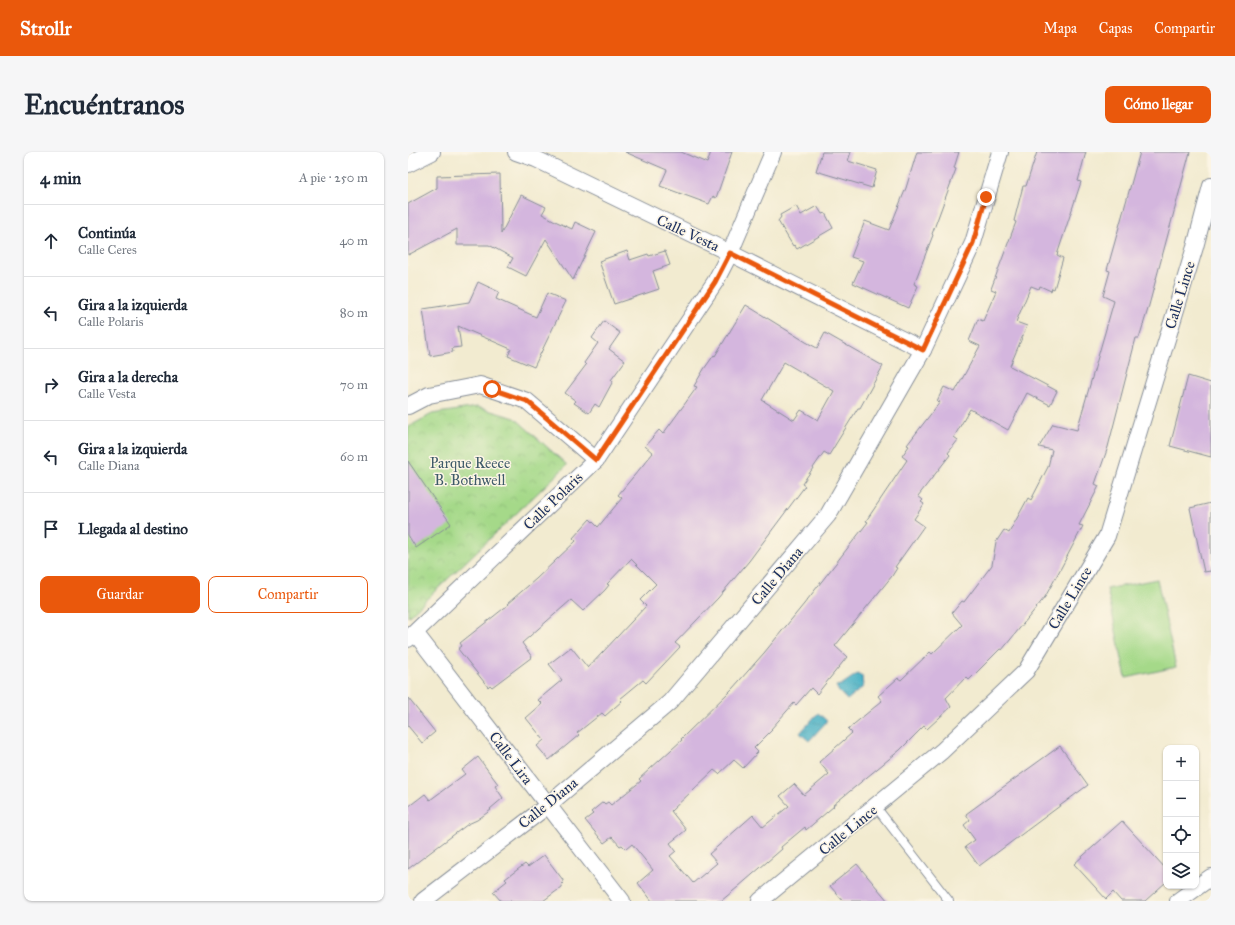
<!DOCTYPE html>
<html lang="es">
<meta charset="utf-8">
<style>
body{margin:0;font-family:"IM FELL Great Primer",serif;background:#f6f6f7;color:#1f2937}
.controls{position:absolute;right:12px;bottom:12px;display:grid;overflow:hidden;border-radius:8px;box-shadow:0 1px 3px #0004}
.controls button{width:36px;height:36px;display:grid;place-items:center;padding:0;border:0;border-bottom:1px solid #e0e1e3;background:#fff;color:#1f2937;font:20px sans-serif}
.stop{position:absolute;width:12px;height:12px;margin:-9px;border:3px solid #ea580c;border-radius:50%;background:#fff}
.stop.end{background:#ea580c;border-color:#fff;box-shadow:0 1px 4px #0008}
.list{margin:0;padding:0;list-style:none}
h2{display:flex;justify-content:space-between;align-items:center;height:52px;margin:0;padding:0 16px;font-size:17px}
h2 small{font-size:13px;font-weight:400;color:#747a83}
.list li{display:grid;grid-template-columns:26px 1fr auto;gap:12px;align-items:center;box-sizing:border-box;height:72px;padding:0 16px;border-top:1px solid #e0e1e3}
.list b{display:block;font-size:15px;white-space:nowrap}
.list p{margin:0;font-size:13px;white-space:nowrap;color:#747a83}
.list em{font-size:13px;font-style:normal;color:#747a83}
.actions{display:flex;gap:8px;padding:12px 16px}
.actions a{flex:1;padding:9px 0;border:1px solid #ea580c;border-radius:8px;text-align:center;font-size:14px;color:#ea580c}
.actions .main{background:#ea580c;color:#fff}
.icon{flex:none;width:22px;height:22px;fill:none;stroke:currentColor;stroke-width:2;stroke-linecap:round;stroke-linejoin:round}
.map{position:relative;flex:none;width:803px;height:749px;overflow:hidden;border-radius:8px}
header{display:flex;align-items:center;gap:24px;box-sizing:border-box;height:56px;padding:0 20px;background:#ea580c;color:#fff}
header strong{font-size:19px}
nav{display:flex;gap:22px;margin-inline-start:auto;font-size:14px}
.intro{display:flex;align-items:center;justify-content:space-between;box-sizing:border-box;height:96px;padding:0 24px}
h1{margin:0;font-size:28px}
.button{padding:10px 18px;border-radius:8px;background:#ea580c;color:#fff;font-size:14px;font-weight:700}
main{display:flex;gap:24px;padding:0 24px}
aside{flex:1;background:#fff;border-radius:8px;box-shadow:0 1px 3px #0004}
.map>svg:first-child{display:block}
.park{fill:url(#park-crowns);stroke:#608474}
.pitch{fill:#a5d989;stroke:#608474}
.water{fill:url(#water-ripples);stroke:#317092}
.building{fill:#d4b6de;fill-rule:evenodd}
.lines{fill:none;stroke-linecap:round;stroke-linejoin:round}
.service-casing{stroke:#868d97;stroke-width:10}
.minor-casing{stroke:#868d97;stroke-width:18}
.service{stroke:#fff;stroke-width:8}
.minor{stroke:#fff;stroke-width:16}
.route{stroke:#ea580c;stroke-width:5}
.labels{text-anchor:middle;stroke-width:3;stroke-linejoin:round;paint-order:stroke}
.street-label{font-size:15px;fill:#1b2f5e;stroke:#fcf5e5}
.park-label{font-size:15px;fill:#3e5a69;stroke:#fcf5e5}
</style>
<header>
<strong>Strollr</strong>
<nav><a>Mapa</a><a>Capas</a><a>Compartir</a></nav>
</header>
<div class="intro"><h1>Encuéntranos</h1><a class="button">Cómo llegar</a></div>
<main>
<aside>
<h2>4 min<small>A pie · 250 m</small></h2>
<ul class="list">
<li><svg class="icon" aria-label="ahead" viewBox="0 0 24 24"><path d="M12 20V5M6 11l6-6 6 6"/></svg><div><b>Continúa</b><p>Calle Ceres</p></div><em>40 m</em></li>
<li><svg class="icon" aria-label="left" viewBox="0 0 24 24"><path d="M17 20v-9H6M10 6l-5 5 5 5"/></svg><div><b>Gira a la izquierda</b><p>Calle Polaris</p></div><em>80 m</em></li>
<li><svg class="icon" aria-label="right" viewBox="0 0 24 24"><path d="M7 20v-9h11M14 6l5 5-5 5"/></svg><div><b>Gira a la derecha</b><p>Calle Vesta</p></div><em>70 m</em></li>
<li><svg class="icon" aria-label="left" viewBox="0 0 24 24"><path d="M17 20v-9H6M10 6l-5 5 5 5"/></svg><div><b>Gira a la izquierda</b><p>Calle Diana</p></div><em>60 m</em></li>
<li><svg class="icon" aria-label="arrive" viewBox="0 0 24 24"><path d="M6 21V4h12l-3 4 3 4H6"/></svg><div><b>Llegada al destino</b></div></li>
</ul>
<div class="actions"><a class="main">Guardar</a><a>Compartir</a></div>
</aside>
<div class="map">
<svg width="803" height="749" viewBox="0 0 803 749">
<defs>
<pattern id="park-crowns" width="20" height="18" patternUnits="userSpaceOnUse"><rect width="20" height="18" fill="#a5d989"/><path d="M2 6a3 3 0 1 1 6 0M12 15a3 3 0 1 1 6 0" fill="none" stroke="#8dbb79"/></pattern>
<pattern id="water-ripples" width="26" height="14" patternUnits="userSpaceOnUse"><rect width="26" height="14" fill="#47b0c5"/><path d="M2 4q2-2 4 0t4 0M15 11q2-2 4 0t4 0" fill="none" stroke="#3a90a3"/></pattern>
</defs>
<rect width="100%" height="100%" fill="#fcf5e5"/>
<filter id="ink" filterUnits="userSpaceOnUse"><feTurbulence type="fractalNoise" baseFrequency=".025" numOctaves="2"/><feDisplacementMap in="SourceGraphic" scale="8" xChannelSelector="R" yChannelSelector="G"/><feConvolveMatrix kernelMatrix="1 2 1 2 8 2 1 2 1" color-interpolation-filters="sRGB"/></filter>
<filter id="wash" filterUnits="userSpaceOnUse"><feTurbulence type="fractalNoise" baseFrequency=".012" numOctaves="4" result="noise"/><feDisplacementMap in="SourceGraphic" scale="16" xChannelSelector="R" yChannelSelector="G"/><feGaussianBlur stdDeviation="0.9" result="paint"/><feColorMatrix in="noise" values="0 0 0 0 0 0 0 0 0 0 0 0 0 0 0 0 0 1.4 0 .05"/><feComposite in="paint" operator="in"/></filter>
<g filter="url(#wash)">
<rect width="100%" height="100%" fill="#f2ebd0"/>
<path class="park" d="M69 255 107 266 159 313 0 465V275L24 262Z"/>
<path class="pitch" d="M749 427 768 515 718 526 699 437Z"/>
<g class="water">
<path d="M449 522 454 524 455 535 439 548 431 540 428 534 433 533Z"/>
<path d="M410 561 419 569 401 589 392 581Z"/>
</g>
<g id="blocks">
<g class="building">
<path d="M217 0H273L299 11 303 0H324L308 46 305 44 301 52 252 34 259 18Z"/>
<path d="M414 0H443L440 9 469 18 464 36 408 19Z"/>
<path d="M509 0H551L546 16 548 17 524 82 525 83 506 132 510 134 500 156 445 131 455 109 443 105 457 69 481 78 498 36Z"/>
<path d="M629 0H678L670 29 673 30 649 103 655 106 646 137 644 136 643 139 632 134 631 137 623 134 608 170 619 174 602 214 649 239 642 253 619 241 600 278 562 257 546 285 550 288 540 301 542 303 510 344 515 348 513 350 516 352 506 367 516 374 487 415 489 416 484 424 427 494 439 505 409 542 403 536 388 553 386 551 363 577 364 578 346 596 350 600 335 616 326 608 311 622 306 618 263 659 278 678 262 691 268 699 262 704 285 731 309 711 301 702 345 663 355 675 381 654 372 644 386 632 396 643 421 622 411 610 444 581 440 577 474 549 470 544 490 526 493 528 522 500 524 502 554 473 544 461 554 449 556 450 584 413 588 390 596 378 601 381 620 346 623 348 640 315 644 298 631 295 645 272 669 278 706 149 695 144 702 119 699 118 732 0H782L740 157 731 186H728L700 295 687 332 691 334 671 373 675 374 653 416 637 445 594 498 592 497 561 528 558 525 538 546 543 555 519 577 516 574 492 598 425 653 426 654 398 678 397 675 373 695 374 697 330 735 313 749H244L230 731 245 718 224 692 218 697 214 693 212 694 204 685 196 691 177 668 185 662 183 660 195 650 197 652 200 650 203 653 233 629 231 627 274 588 273 587 324 537 356 501 396 452 460 370 458 369 499 308 494 304 501 294 499 293 532 250 529 249 536 235 547 240 572 194 561 189 570 167 575 169 588 139 583 137 608 70 606 69 615 34H618Z"/>
<path d="M92 22 93 82 113 43 138 55 134 62 149 70 164 77 167 70 188 80 165 128 138 87 118 124 100 115 105 106 81 93H49V77L0 103V52L29 36V24Z"/>
<path d="M388 54 393 63 409 54 414 62 417 61 425 76 389 97 386 93 385 94 370 69 373 65 372 63Z"/>
<path d="M219 99 222 108 240 102 241 104 257 99 262 113 245 119 251 137 206 152 191 109Z"/>
<path d="M70 130 91 140 88 147 128 165 139 141 158 149 126 215 100 204 103 197 50 174 53 195 44 196 45 200 22 204 15 157 61 150Z"/>
<path d="M338 153 398 190 409 196 417 181 475 214 452 256H450L421 303 416 300 394 332 397 334 341 409 310 446 267 491 272 495 238 531 235 528 212 547 214 549 197 564 194 561 169 581 171 583 141 608 129 594 136 588 118 566 134 552 130 548 154 528 141 512 163 495 180 516 238 454 232 448 248 432 223 407 199 432 201 433 197 438 175 459 163 448 114 491 124 505 84 535 82 533 80 535 50 497 54 494 52 491 100 453 99 452 128 427 168 389 165 386 182 367 190 375 214 346 210 343 245 301 237 294 251 278 255 282 289 235 286 234 296 217 306 203 307 204ZM376 210 426 239 410 268 393 258 386 268 354 248Z"/>
<path d="M196 169 212 181 201 197 217 209 203 228 205 229 191 255 187 252 181 261 166 251 168 249 157 241 178 213 176 211 190 191 184 186Z"/>
<path d="M780 224 803 231V305L762 294Z"/>
<path d="M0 309 43 372 8 396 0 383Z"/>
<path d="M803 351V419L796 420 782 356Z"/>
<path d="M0 546 27 580 14 591 0 574Z"/>
<path d="M652 594 680 633 571 714 557 695 567 688 556 673 562 668 558 662Z"/>
<path d="M70 605 90 632 87 634 95 646 82 657 83 658 69 668 60 672 0 717V655L17 642 22 648 57 622 54 618Z"/>
<path d="M714 669 758 717V730L737 749H713L705 740 698 747 666 712Z"/>
<path d="M136 703 155 728 154 735 135 749H93L85 740 99 729 97 727 117 712 120 715Z"/>
<path d="M449 712 480 749H435L422 734Z"/>
</g>
</g>
</g>
<g filter="url(#ink)">
<use href="#blocks" fill-opacity="0" stroke="#868d97" stroke-width="1"/>
<g class="lines">
<g class="service-casing">
<path id="service" d="M468 655 541 749"/>
</g>
<g class="minor-casing">
<g id="minor">
<path d="M108 0 128 7 322 101 515 198"/>
<path d="M0 12 24 0"/>
<path d="M0 254 21 243 72 233 119 249 188 308"/>
<path d="M8 482 214 749"/>
<path d="M0 487 188 308 307 130 322 101 365 0"/>
<path d="M15 749 139 654 262 550 420 363 515 198 565 91 592 0"/>
<path d="M352 749 534 599 618 519 699 384 787 95 803 34"/>
<path d="M770 749 803 725"/>
</g>
</g>
<use href="#service" class="service"/>
<use href="#minor" class="minor"/>
</g>
</g>
<g class="lines" filter="url(#ink)">
<path class="route" d="M84 237 119 249 188 308 307 130 322 101 515 198 565 91 578 45"/>
</g>
<g class="labels">
<g class="street-label">
<text transform="translate(280 81) rotate(25)" y="5">Calle Vesta</text>
<text transform="translate(772 143) rotate(-73)" y="5">Calle Lince</text>
<text transform="translate(145 349) rotate(-44)" y="5">Calle Polaris</text>
<text transform="translate(369 424) rotate(-50)" y="5">Calle Diana</text>
<text transform="translate(662 446) rotate(-59)" y="5">Calle Lince</text>
<text transform="translate(103 606) rotate(53)" y="5">Calle Lira</text>
<text transform="translate(140 651) rotate(-39)" y="5">Calle Diana</text>
<text transform="translate(440 678) rotate(-39)" y="5">Calle Lince</text>
</g>
<g class="park-label">
<text x="62" y="316">Parque Reece<tspan x="62" dy="17">B. Bothwell</tspan></text>
</g>
</g>
</svg>
<div class="controls">
<button>+</button>
<button>−</button>
<button><svg class="icon" aria-label="locate" viewBox="0 0 24 24"><circle cx="12" cy="12" r="6"/><path d="M12 2v4M12 18v4M2 12h4M18 12h4"/></svg></button>
<button><svg class="icon" aria-label="layers" viewBox="0 0 24 24"><path d="M12 4l9 5-9 5-9-5zM3 14l9 5 9-5"/></svg></button>
</div>
<div class="stop" style="left:84px;top:237px"></div>
<div class="stop end" style="left:578px;top:45px"></div>
</div>
</main>
